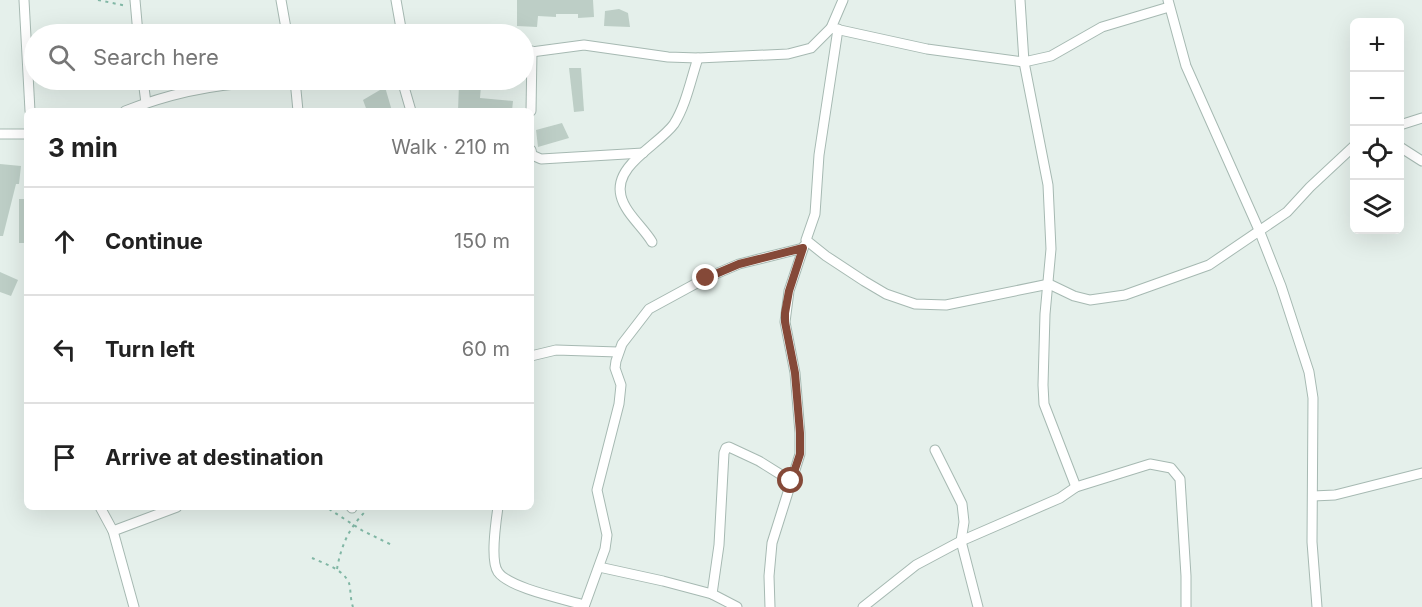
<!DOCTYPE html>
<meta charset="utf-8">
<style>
body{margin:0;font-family:Inter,sans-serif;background:#f2f2f2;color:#222}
.controls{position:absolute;right:18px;top:18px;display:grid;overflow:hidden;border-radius:9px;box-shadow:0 6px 24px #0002}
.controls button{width:54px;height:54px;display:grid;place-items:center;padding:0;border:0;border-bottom:2px solid #e0e0e0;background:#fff;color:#222;font:30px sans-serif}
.stop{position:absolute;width:18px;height:18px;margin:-14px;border:4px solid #854938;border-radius:50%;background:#fff}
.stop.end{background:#854938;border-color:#fff;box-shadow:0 2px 6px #0008}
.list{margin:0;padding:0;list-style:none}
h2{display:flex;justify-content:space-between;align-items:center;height:78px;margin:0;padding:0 24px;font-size:26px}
h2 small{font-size:20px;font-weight:400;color:#767676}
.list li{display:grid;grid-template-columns:39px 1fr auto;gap:18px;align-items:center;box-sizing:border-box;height:108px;padding:0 24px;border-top:2px solid #e0e0e0}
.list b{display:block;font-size:22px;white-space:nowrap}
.list em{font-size:20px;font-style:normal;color:#767676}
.icon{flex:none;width:33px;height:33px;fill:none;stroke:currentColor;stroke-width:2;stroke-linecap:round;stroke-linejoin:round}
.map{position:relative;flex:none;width:1422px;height:607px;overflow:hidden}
.search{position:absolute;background:#fff;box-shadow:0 6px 24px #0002;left:24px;top:24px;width:510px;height:66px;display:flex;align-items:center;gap:15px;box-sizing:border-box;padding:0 21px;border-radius:33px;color:#767676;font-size:22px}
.panel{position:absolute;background:#fff;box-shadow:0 6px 24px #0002;left:24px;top:108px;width:510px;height:402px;border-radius:9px}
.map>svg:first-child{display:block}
.building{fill:#bdcec6}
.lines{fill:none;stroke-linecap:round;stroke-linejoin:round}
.minor-casing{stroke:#a6b9b2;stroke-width:11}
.path{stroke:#81b7a5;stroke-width:2;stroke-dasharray:3 4.5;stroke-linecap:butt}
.minor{stroke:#fff;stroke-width:9}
.route{stroke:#854938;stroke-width:8}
</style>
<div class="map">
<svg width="1422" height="607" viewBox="0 0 1422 607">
<rect width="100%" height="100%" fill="#e5f0eb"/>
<g class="building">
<path d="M517 0H593L594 17 578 18V14H556V17L538 16 537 27 517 26Z"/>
<path d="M619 9 628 13 630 27 604 26 605 11Z"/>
<path d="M569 68H581L584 111 574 112Z"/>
<path d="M459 84 481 86 480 98 513 101 512 111H458Z"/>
<path d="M385 87 392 111H367L363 100Z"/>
<path d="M562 123 569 138 538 147 536 130Z"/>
<path d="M0 164 21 166 19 184H16L3 236H0Z"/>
<rect x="19" y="199" width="8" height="44"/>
<path d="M0 272 18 280 11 296 0 292Z"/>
</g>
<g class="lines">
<g class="minor-casing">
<g id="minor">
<path d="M24 0 30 111"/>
<path d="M135 0 138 34"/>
<path d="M281 0 287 34"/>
<path d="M396 0 402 34"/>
<path d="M1020 0 1024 62 1048 185 1051 249 1045 314 1043 385 1044 404 1076 487"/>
<path d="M1168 0 1186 66 1259 230 1281 286 1309 372 1313 398 1312 542 1317 607"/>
<path d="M831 28 927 49 1024 62 1051 56 1102 27 1169 7"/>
<path d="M838 29 819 155 815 214 806 240 826 256 864 281 886 294 915 304 946 305 1049 284 1074 296 1090 300 1125 295 1209 265 1287 212 1310 187 1354 146"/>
<path d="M524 53 584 45 668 57 698 58 788 54 811 48 831 28 843 0"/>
<path d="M143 80 146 103"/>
<path d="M295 80 298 111"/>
<path d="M402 80 411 111"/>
<path d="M125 111C168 94 214 84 261 82 292 81 323 83 354 80"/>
<path d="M531 111 532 51"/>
<path d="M1400 125 1422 118"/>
<path d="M0 134H27"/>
<path d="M1400 147 1422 161"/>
<path d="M531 150 532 155 541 159 643 153"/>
<path d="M652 242C644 228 625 213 621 196 613 165 659 145 674 124 686 105 691 79 698 58"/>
<path d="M531 356 556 350 618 352"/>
<path d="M935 450 962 504 964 522 961 541 978 607"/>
<path d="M1313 496 1335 495 1422 473"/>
<path d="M100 507 113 531 134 607"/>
<path d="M351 507 352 508"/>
<path d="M498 507C496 521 490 561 498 572 509 588 564 599 584 605"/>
<path d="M113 531 177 507"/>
<path d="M599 567 663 581 712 594 737 607"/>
<path d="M712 594 719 545 724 453 726 448 729 447 759 461 791 481"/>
<path d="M584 607 605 549 607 535 597 490 619 404 621 385 615 368 616 361 622 344 649 309 706 278 739 264 803 248"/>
<path d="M770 607 769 576 772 543 800 454V433L795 373 785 322 789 291 804 246"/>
<path d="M863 607 916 565 961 541 1060 498 1076 487 1150 464 1171 468 1180 479 1186 576V607"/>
</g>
</g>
<g class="path">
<path d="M98 0 127 6"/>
<path d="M329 509 363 531 392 545"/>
<path d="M312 558C325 564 343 569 349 583 351 589 350 599 353 607"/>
<path d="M337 569C341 546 349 527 367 510"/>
</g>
<use href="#minor" class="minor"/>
</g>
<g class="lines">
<path class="route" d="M706 278 739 264 803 248 789 291 785 313V322L795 373 800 433V454L791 481"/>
</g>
</svg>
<div class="controls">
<button>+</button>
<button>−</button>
<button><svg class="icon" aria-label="locate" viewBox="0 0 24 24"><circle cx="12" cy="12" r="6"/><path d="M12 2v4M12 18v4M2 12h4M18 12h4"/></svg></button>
<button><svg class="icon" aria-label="layers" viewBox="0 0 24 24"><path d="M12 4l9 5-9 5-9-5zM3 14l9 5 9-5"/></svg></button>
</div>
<div class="stop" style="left:791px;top:481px"></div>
<div class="stop end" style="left:706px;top:278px"></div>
<div class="search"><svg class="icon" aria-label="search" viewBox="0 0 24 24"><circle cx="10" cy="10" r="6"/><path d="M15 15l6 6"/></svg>Search here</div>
<section class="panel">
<h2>3 min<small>Walk · 210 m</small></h2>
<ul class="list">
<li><svg class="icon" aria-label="ahead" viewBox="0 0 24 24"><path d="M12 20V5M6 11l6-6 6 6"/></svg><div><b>Continue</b></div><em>150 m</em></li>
<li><svg class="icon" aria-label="left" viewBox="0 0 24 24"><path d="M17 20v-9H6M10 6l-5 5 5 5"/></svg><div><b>Turn left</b></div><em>60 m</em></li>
<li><svg class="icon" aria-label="arrive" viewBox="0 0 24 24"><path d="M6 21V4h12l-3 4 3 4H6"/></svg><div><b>Arrive at destination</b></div></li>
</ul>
</section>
</div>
